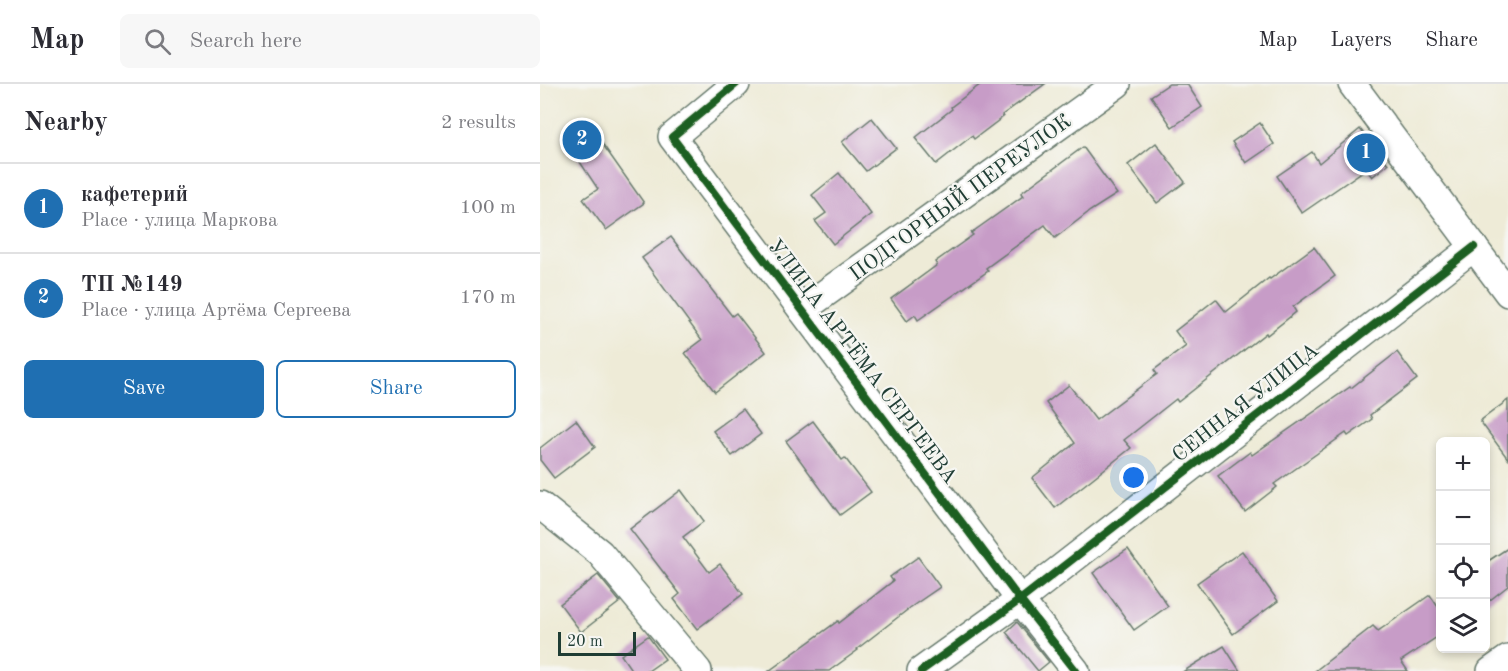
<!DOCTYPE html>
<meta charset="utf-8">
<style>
body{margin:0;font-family:"Old Standard TT",serif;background:#f7f7f7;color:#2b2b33}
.controls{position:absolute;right:18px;bottom:18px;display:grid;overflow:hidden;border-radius:9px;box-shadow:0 3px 9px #0003}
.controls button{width:54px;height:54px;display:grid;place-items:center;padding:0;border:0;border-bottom:2px solid #e1e1e2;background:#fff;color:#2b2b33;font:30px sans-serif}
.scale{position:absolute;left:18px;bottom:15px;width:78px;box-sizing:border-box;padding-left:6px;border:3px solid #1f3d34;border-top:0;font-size:16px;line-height:21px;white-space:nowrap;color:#1f3d34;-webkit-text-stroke:4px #f6f6f2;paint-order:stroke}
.you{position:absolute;left:594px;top:394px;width:21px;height:21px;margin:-15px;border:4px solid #fff;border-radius:50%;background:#1a73e8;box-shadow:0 0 0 9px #1a73e833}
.badge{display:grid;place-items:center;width:39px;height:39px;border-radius:50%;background:#1f6fb2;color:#fff;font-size:20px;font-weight:700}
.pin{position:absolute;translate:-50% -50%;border:3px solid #fff;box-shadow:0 2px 6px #0006}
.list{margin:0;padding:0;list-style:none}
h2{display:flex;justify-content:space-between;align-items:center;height:78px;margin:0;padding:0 24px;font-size:26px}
h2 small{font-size:20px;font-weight:400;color:#7c7c81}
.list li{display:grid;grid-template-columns:39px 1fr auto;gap:18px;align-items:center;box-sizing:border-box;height:90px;padding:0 24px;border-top:2px solid #e1e1e2}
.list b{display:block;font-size:22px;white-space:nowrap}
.list p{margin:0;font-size:20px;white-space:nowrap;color:#7c7c81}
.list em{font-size:20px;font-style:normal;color:#7c7c81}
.actions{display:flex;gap:12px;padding:18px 24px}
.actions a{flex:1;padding:14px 0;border:2px solid #1f6fb2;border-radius:9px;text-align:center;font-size:21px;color:#1f6fb2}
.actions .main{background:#1f6fb2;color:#fff}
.icon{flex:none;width:33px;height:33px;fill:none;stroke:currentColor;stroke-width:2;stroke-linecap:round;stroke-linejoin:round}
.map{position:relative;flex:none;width:968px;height:587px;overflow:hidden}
header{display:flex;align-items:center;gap:36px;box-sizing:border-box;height:84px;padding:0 30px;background:#fff;border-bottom:2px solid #e1e1e2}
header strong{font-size:28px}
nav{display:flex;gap:33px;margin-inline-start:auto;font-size:21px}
.search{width:420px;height:54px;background:#f7f7f7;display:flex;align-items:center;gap:15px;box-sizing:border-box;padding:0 21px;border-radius:9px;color:#7c7c81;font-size:22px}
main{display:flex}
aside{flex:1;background:#fff}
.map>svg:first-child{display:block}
.building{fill:#c79cc7}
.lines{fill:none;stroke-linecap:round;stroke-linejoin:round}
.street-casing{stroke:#677a6d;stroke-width:30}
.street{stroke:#fff;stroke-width:27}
.cycleway-casing{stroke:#f6f6f2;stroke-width:11}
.cycleway{stroke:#1b5e20;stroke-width:8}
.labels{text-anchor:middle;stroke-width:4.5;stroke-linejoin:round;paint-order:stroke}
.street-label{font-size:21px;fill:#1f3d34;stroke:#f6f6f2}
</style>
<header>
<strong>Map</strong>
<div class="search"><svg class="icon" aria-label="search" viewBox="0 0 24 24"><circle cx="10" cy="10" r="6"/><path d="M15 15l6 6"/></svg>Search here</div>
<nav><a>Map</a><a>Layers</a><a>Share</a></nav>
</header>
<main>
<aside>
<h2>Nearby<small>2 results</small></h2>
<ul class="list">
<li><span class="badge">1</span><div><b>кафетерий</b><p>Place · улица Маркова</p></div><em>100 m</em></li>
<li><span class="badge">2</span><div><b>ТП №149</b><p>Place · улица Артёма Сергеева</p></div><em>170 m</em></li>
</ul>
<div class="actions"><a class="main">Save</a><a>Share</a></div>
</aside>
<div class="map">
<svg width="968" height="587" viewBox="0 0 968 587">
<rect width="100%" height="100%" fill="#f6f6f2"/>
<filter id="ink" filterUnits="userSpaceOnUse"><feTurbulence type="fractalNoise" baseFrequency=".0167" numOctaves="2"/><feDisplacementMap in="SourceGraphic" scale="12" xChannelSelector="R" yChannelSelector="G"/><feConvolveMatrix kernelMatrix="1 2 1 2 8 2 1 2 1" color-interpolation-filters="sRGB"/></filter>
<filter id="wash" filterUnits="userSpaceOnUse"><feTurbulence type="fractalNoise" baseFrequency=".008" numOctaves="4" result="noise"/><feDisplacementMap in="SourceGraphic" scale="24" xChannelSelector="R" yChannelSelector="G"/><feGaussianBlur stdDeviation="1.35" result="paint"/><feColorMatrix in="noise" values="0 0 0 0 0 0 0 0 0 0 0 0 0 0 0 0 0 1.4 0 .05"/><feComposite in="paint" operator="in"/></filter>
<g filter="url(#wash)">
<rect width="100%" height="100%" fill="#eeebd7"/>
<g id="blocks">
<g class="building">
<path d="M441 0H505L462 31 463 33 434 55 432 52 396 80 375 54 412 25 411 23Z"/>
<path d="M629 0H647L662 23 632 43 611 12Z"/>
<path d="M332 34 356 64 326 87 302 58Z"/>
<path d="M47 38 104 119 66 146 43 115 58 105 24 54Z"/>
<path d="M720 39 734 60 706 79 692 58Z"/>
<path d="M820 45 848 80 832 93 826 85 762 129 737 92 772 68 779 79Z"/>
<path d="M616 59 645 98 617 119 588 81Z"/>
<path d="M543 63 577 110 550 127 515 154 505 141 446 184 448 187 378 236 375 231 367 237 351 215 397 181 395 178 433 151 431 149 483 112 481 109Z"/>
<path d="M299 89 331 130 293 160 275 137 286 129 272 111Z"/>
<path d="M131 153 192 232 196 229 226 268 175 308 145 269 162 256 102 174Z"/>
<path d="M774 163 795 192 753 223 756 228 727 251 726 249 638 318 636 315 584 356 591 364 515 424 492 394 535 359 506 319 529 301 556 336 617 290 614 286 646 262 635 247 676 215 686 228 729 194 730 195Z"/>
<path d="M857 268 877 295 830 331 832 335 808 352 806 349 734 400 737 403 705 428 678 392 710 368 712 371 810 303 811 304Z"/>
<path d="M968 316V375L940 337Z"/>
<path d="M203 325 221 350 192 372 173 347Z"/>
<path d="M36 336 55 363 14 394 0 376V364Z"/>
<path d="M273 337 302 376 305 374 331 408 300 431 246 357Z"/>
<path d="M141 406 164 437 143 453 169 488 180 480 203 510 157 545 134 515 140 510 90 445Z"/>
<path d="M968 464V502L945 520V479Z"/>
<path d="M588 465 628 522 594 546 553 489Z"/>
<path d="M702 467 738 517 693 550 657 499Z"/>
<path d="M378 473 400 503 371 523 317 565 318 566 289 587H229L298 537 299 539 353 497 350 493Z"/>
<path d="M58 491 80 518 41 548 20 520Z"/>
<path d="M890 511 900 526V551L861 577 868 587H775L833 542 838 547Z"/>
<path d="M477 538 509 578 498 587 466 548Z"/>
<path d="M108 552 125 575 108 587H92L81 571Z"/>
<path d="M684 562 700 587H644Z"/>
</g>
</g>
</g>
<g filter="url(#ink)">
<use href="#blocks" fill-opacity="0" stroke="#677a6d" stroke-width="1.5"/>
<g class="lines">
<g class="street-casing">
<g id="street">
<path d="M196 0 132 53 480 516 536 587"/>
<path d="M812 0 968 209"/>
<path d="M262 226 577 0"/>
<path d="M0 421 60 469 158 587"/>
<path d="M381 587 480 516 934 163"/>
<path d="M951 587 968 575"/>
</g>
</g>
<use href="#street" class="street"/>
<g class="cycleway-casing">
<g id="cycleway">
<path d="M196 0 132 53 480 516 536 587"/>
<path d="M381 587 480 516 934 163"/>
</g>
</g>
<use href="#cycleway" class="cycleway"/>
</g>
</g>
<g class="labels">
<g class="street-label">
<text transform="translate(420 113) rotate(-36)" y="7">ПОДГОРНЫЙ ПЕРЕУЛОК</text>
<text transform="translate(323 277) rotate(53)" y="7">УЛИЦА АРТЁМА СЕРГЕЕВА</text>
<text transform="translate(705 318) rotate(-38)" y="7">СЕННАЯ УЛИЦА</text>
</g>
</g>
</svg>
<div class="controls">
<button>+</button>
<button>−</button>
<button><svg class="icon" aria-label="locate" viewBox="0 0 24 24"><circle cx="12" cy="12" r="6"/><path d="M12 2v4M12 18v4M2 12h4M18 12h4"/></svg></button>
<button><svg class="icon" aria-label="layers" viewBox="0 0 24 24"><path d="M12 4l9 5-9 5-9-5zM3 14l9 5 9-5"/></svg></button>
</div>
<div class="scale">20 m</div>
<div class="you"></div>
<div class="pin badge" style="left:826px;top:69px">1</div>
<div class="pin badge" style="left:42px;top:56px">2</div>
</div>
</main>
